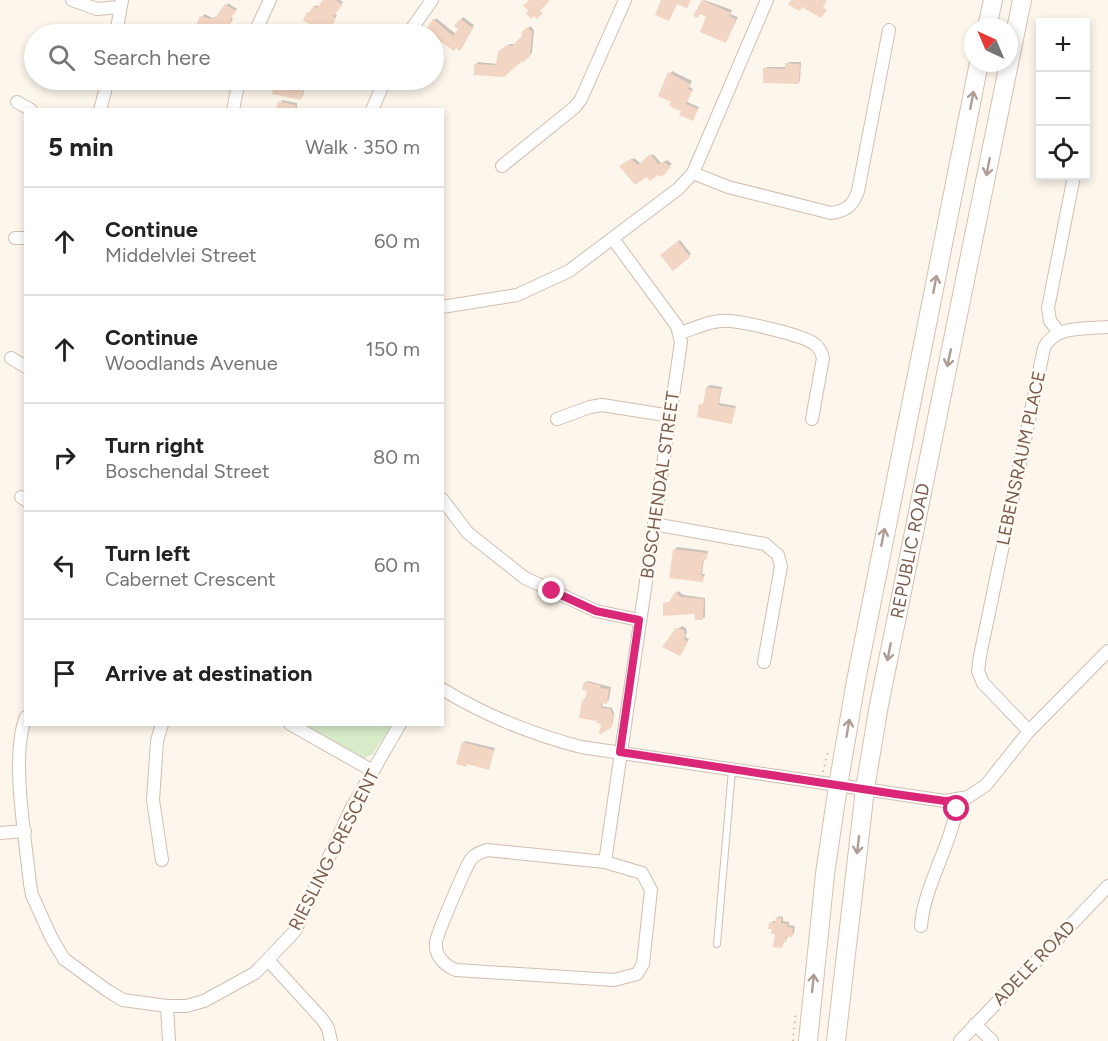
<!DOCTYPE html>
<meta charset="utf-8">
<style>
body{margin:0;font-family:Figtree,sans-serif;background:#f2f2f2;color:#222}
.controls{position:absolute;right:18px;top:18px;display:grid;overflow:hidden;border-radius:0px;box-shadow:0 3px 9px #0003}
.controls button{width:54px;height:54px;display:grid;place-items:center;padding:0;border:0;border-bottom:2px solid #e0e0e0;background:#fff;color:#222;font:30px sans-serif}
.compass{position:absolute;left:964px;top:18px;width:54px;height:54px;border-radius:50%;background:#fff;box-shadow:0 3px 9px #0003;rotate:316deg}
.stop{position:absolute;width:18px;height:18px;margin:-14px;border:4px solid #db2777;border-radius:50%;background:#fff}
.stop.end{background:#db2777;border-color:#fff;box-shadow:0 2px 6px #0008}
.list{margin:0;padding:0;list-style:none}
h2{display:flex;justify-content:space-between;align-items:center;height:78px;margin:0;padding:0 24px;font-size:26px}
h2 small{font-size:20px;font-weight:400;color:#767676}
.list li{display:grid;grid-template-columns:39px 1fr auto;gap:18px;align-items:center;box-sizing:border-box;height:108px;padding:0 24px;border-top:2px solid #e0e0e0}
.list b{display:block;font-size:22px;white-space:nowrap}
.list p{margin:0;font-size:20px;white-space:nowrap;color:#767676}
.list em{font-size:20px;font-style:normal;color:#767676}
.icon{flex:none;width:33px;height:33px;fill:none;stroke:currentColor;stroke-width:2;stroke-linecap:round;stroke-linejoin:round}
.map{position:relative;flex:none;width:1108px;height:1041px;overflow:hidden}
.search{position:absolute;background:#fff;box-shadow:0 3px 9px #0003;left:24px;top:24px;width:420px;height:66px;display:flex;align-items:center;gap:15px;box-sizing:border-box;padding:0 21px;border-radius:33px;color:#767676;font-size:22px}
.panel{position:absolute;background:#fff;box-shadow:0 3px 9px #0003;left:24px;top:108px;width:420px;height:618px;border-radius:0px}
.map>svg:first-child{display:block}
.green{fill:#d8ecc9}
.shadow{fill:#0003}
.building{fill:#f3d5c3}
.lines{fill:none;stroke-linecap:round;stroke-linejoin:round}
.lane-casing{stroke:#d1beb0;stroke-width:8}
.street-casing{stroke:#d1beb0;stroke-width:14}
.secondary-casing{stroke:#d6c0b0;stroke-width:20}
.path{stroke:#d9b8a5;stroke-width:2;stroke-dasharray:1.5 4.5;stroke-linecap:butt}
.lane{stroke:#fff;stroke-width:6}
.street{stroke:#fff;stroke-width:12}
.secondary{stroke:#fff;stroke-width:18}
.oneway{stroke:#af9d94}
.route{stroke:#db2777;stroke-width:8}
.labels{text-anchor:middle;stroke-width:5;stroke-linejoin:round;paint-order:stroke}
.street-label{font-size:18px;fill:#7a5c4d;stroke:#fffaf3}
</style>
<div class="map">
<svg width="1108" height="1041" viewBox="0 0 1108 1041">
<rect width="100%" height="100%" fill="#fdf6ec"/>
<path class="green" d="M301 725H392L373 754 360 760Z"/>
<g class="shadow">
<path d="M324 0H340L343 2 334 14 337 15 329 31 309 13 316 5 319 7Z"/>
<path d="M704 0 732 10 730 14 738 17 726 41 708 16 701 13 698 16Z"/>
<path d="M228 3 237 9 231 17 233 19 226 28 216 34H209L196 30 204 14 213 18 219 15Z"/>
<path d="M463 17 474 25 462 47H457L454 49 427 31 436 18 456 34 460 28 457 26Z"/>
<path d="M530 26 534 30 532 53 524 60 522 58 504 75 476 64 478 62 498 64 499 51 510 44H516Z"/>
<path d="M789 62H801L800 81 798 83 765 69 767 67H786Z"/>
<path d="M672 71 692 81 689 87 693 89 687 102 699 107 694 117 683 111 673 101 659 95Z"/>
<path d="M276 80H306L303 96 301 98 273 93Z"/>
<path d="M282 100 297 103V110H278Z"/>
<path d="M653 154 661 163 667 160 672 164 658 173 646 175 623 164 634 158 641 164Z"/>
<path d="M680 240 691 254 673 269 662 255Z"/>
<path d="M710 385 722 387 719 403 736 406 731 422 701 405 705 403 707 387Z"/>
<path d="M677 547 708 551 707 556 704 558 702 574H705L702 581 675 549Z"/>
<path d="M678 591 684 595 705 598V617L702 619 697 613 664 604 672 601Z"/>
<path d="M682 626 686 628 687 632 685 637 689 639 682 651 675 631Z"/>
<path d="M588 681 611 687 609 700 607 702H603L602 706 612 708 614 713 613 723 611 726 602 723 584 701 589 689 585 683Z"/>
<path d="M465 741 495 748 488 768 469 763 466 765 463 743Z"/>
<path d="M779 916 783 917V921L789 922V925L795 926 794 933 792 935H788L787 939 781 946 771 923 773 921H777Z"/>
</g>
<g class="building">
<path d="M323 0H336L342 5 333 17 336 18 329 32 303 21 307 12 310 13 313 6 317 8Z"/>
<path d="M529 0H550L540 11 543 13 537 19 534 16 531 19 526 13 528 10 523 6Z"/>
<path d="M661 0H691L687 8 677 4 669 21 655 15Z"/>
<path d="M702 0 731 13 729 16 736 19 726 43 700 32 706 17 700 14 698 18 693 16Z"/>
<path d="M791 0H827L823 7 827 10 821 18 802 7 800 11 788 5Z"/>
<path d="M225 4 236 11 230 20 232 22 227 29 219 34H205L194 30 200 16 210 19 216 17Z"/>
<path d="M433 19 453 36 458 29 454 26 460 19 473 28 460 51 456 48 454 51 434 37V34L425 31Z"/>
<path d="M527 27 532 32 530 56 523 62 522 61 504 77 474 75V64L496 65 498 51 502 50 506 45 512 46 522 36V32Z"/>
<path d="M785 63 800 64 799 84 763 83V68L785 69Z"/>
<path d="M668 72 690 84 688 89 692 91 686 104 698 109 693 121 679 115 681 111 669 106 671 102 658 96Z"/>
<path d="M275 80H306L301 100 272 94Z"/>
<path d="M278 101 296 105 295 110H276Z"/>
<path d="M650 154 658 164 664 162 671 167 667 171 668 172 660 177 658 175 650 181 646 177 635 185 619 166 631 159 638 165Z"/>
<path d="M678 241 690 257 673 271 660 255Z"/>
<path d="M706 387 721 389 718 405 735 408 732 424 697 417 699 404 703 405Z"/>
<path d="M673 549 707 553 706 560H703L701 575 704 576 703 582 669 578Z"/>
<path d="M675 592 681 597 704 599 703 620H695V614L663 616V603L669 602Z"/>
<path d="M676 628 684 630 685 635 684 639 688 642 680 656 662 647Z"/>
<path d="M584 682 601 685 600 688 609 689 607 704 601 703V708L610 709 613 716 612 727 601 734H599L601 724 597 723V721L579 718 582 700 585 701 587 691 582 690Z"/>
<path d="M462 742 494 750 489 770 467 764V767L456 764Z"/>
<path d="M776 917 782 918 781 923 788 924 787 927 793 928 792 937 786 936V942H783L782 948 773 947 775 934H771L772 929H768L769 922 775 923Z"/>
</g>
<g class="lines">
<g class="lane-casing">
<path id="lane" d="M717 944 732 770"/>
</g>
<g class="street-casing">
<g id="street">
<path d="M72 0 97 9 120 7"/>
<path d="M116 34 122 0"/>
<path d="M254 34 270 0"/>
<path d="M408 34 432 0"/>
<path d="M17 102 31 110"/>
<path d="M100 110 108 80"/>
<path d="M233 110 239 80"/>
<path d="M372 110 385 80"/>
<path d="M502 166 575 107 581 99 625 0"/>
<path d="M693 173 728 187 831 213C847 211 853 205 858 191L889 30"/>
<path d="M15 238H26"/>
<path d="M442 307 517 295 569 271 678 189 693 173 767 0"/>
<path d="M1059 332 1050 321 1048 308 1074 176"/>
<path d="M680 333C696 328 713 319 730 321 745 322 802 335 813 343 819 347 821 351 823 358L812 419"/>
<path d="M11 358 26 367"/>
<path d="M557 419 590 407 602 405 671 416"/>
<path d="M21 497 26 500"/>
<path d="M442 499 468 533 525 578 596 611 639 620"/>
<path d="M654 524 765 544 778 555 781 566 764 662"/>
<path d="M442 689C486 716 531 734 581 747L945 801 968 797 986 785 1029 731 1108 651"/>
<path d="M26 717C10 755 26 842 30 884L32 895 51 937 64 959 108 991 123 1000 167 1006H186L204 1001 255 973 295 931 351 809 400 724"/>
<path d="M162 724 157 741 153 800 162 860"/>
<path d="M290 724 373 771"/>
<path d="M1029 731 983 683 978 671 980 656 1044 348C1055 325 1086 329 1108 327"/>
<path d="M0 833 25 831"/>
<path d="M487 850 605 862 642 873 651 890 643 964 637 974 614 980 456 970C445 966 434 955 436 942 437 934 466 866 471 859 475 854 481 852 487 850Z"/>
<path d="M605 862 681 342 677 326 613 239"/>
<path d="M921 926C924 885 953 843 958 800"/>
<path d="M268 960 322 1019 328 1028 331 1041"/>
<path d="M167 1006 169 1041"/>
<path d="M975 1024 992 1041"/>
<path d="M960 1041 1108 886"/>
</g>
</g>
<g class="secondary-casing">
<g id="secondary">
<path d="M987 27 993 0"/>
<path d="M1009 63 1022 0"/>
<path d="M808 1041 825 874 838 786 856 681 979 63"/>
<path id="s1" d="M836 1041 865 789 879 705 1009 63"/>
</g>
</g>
<g class="path">
<path d="M823 772 828 751"/>
<path d="M793 1041 796 1011"/>
</g>
<use href="#lane" class="lane"/>
<use href="#street" class="street"/>
<use href="#secondary" class="secondary"/>
</g>
<defs><path id="oneway-shaft" d="M-6 0H5M1.5-3L5.5 0L1.5 3" fill="none" stroke-width="1.6" stroke-linecap="round" stroke-linejoin="round" transform="scale(1.5)"/></defs>
<g class="oneway">
<use href="#oneway-shaft" transform="translate(972 100) rotate(-79)"/>
<use href="#oneway-shaft" transform="translate(988 167) rotate(101)"/>
<use href="#oneway-shaft" transform="translate(935 284) rotate(-79)"/>
<use href="#oneway-shaft" transform="translate(949 358) rotate(102)"/>
<use href="#oneway-shaft" transform="translate(883 537) rotate(-79)"/>
<use href="#oneway-shaft" transform="translate(889 652) rotate(101)"/>
<use href="#oneway-shaft" transform="translate(848 728) rotate(-80)"/>
<use href="#oneway-shaft" transform="translate(858 845) rotate(97)"/>
<use href="#oneway-shaft" transform="translate(813 983) rotate(-84)"/>
</g>
<g class="lines">
<path class="route" d="M552 591 596 611 639 620 620 752 902 795 945 801 958 800 957 809"/>
</g>
<g class="labels">
<g class="street-label">
<text transform="translate(1021 458) rotate(-78)" y="6">LEBENSRAUM PLACE</text>
<text transform="translate(660 485) rotate(-82)" y="6">BOSCHENDAL STREET</text>
<text dy="6" stroke="none"><textPath href="#s1" startOffset="496">REPUBLIC ROAD</textPath></text>
<text transform="translate(334 850) rotate(-63)" y="6">RIESLING CRESCENT</text>
<text transform="translate(1034 963) rotate(-46)" y="6">ADELE ROAD</text>
</g>
</g>
</svg>
<div class="controls">
<button>+</button>
<button>−</button>
<button><svg class="icon" aria-label="locate" viewBox="0 0 24 24"><circle cx="12" cy="12" r="6"/><path d="M12 2v4M12 18v4M2 12h4M18 12h4"/></svg></button>
</div>
<svg class="compass" viewBox="-18 -18 36 36"><path d="M0-13l5 13h-10z" fill="#e53935"/><path d="M0 13l5-13h-10z" fill="#767676"/></svg>
<div class="stop" style="left:957px;top:809px"></div>
<div class="stop end" style="left:552px;top:591px"></div>
<div class="search"><svg class="icon" aria-label="search" viewBox="0 0 24 24"><circle cx="10" cy="10" r="6"/><path d="M15 15l6 6"/></svg>Search here</div>
<section class="panel">
<h2>5 min<small>Walk · 350 m</small></h2>
<ul class="list">
<li><svg class="icon" aria-label="ahead" viewBox="0 0 24 24"><path d="M12 20V5M6 11l6-6 6 6"/></svg><div><b>Continue</b><p>Middelvlei Street</p></div><em>60 m</em></li>
<li><svg class="icon" aria-label="ahead" viewBox="0 0 24 24"><path d="M12 20V5M6 11l6-6 6 6"/></svg><div><b>Continue</b><p>Woodlands Avenue</p></div><em>150 m</em></li>
<li><svg class="icon" aria-label="right" viewBox="0 0 24 24"><path d="M7 20v-9h11M14 6l5 5-5 5"/></svg><div><b>Turn right</b><p>Boschendal Street</p></div><em>80 m</em></li>
<li><svg class="icon" aria-label="left" viewBox="0 0 24 24"><path d="M17 20v-9H6M10 6l-5 5 5 5"/></svg><div><b>Turn left</b><p>Cabernet Crescent</p></div><em>60 m</em></li>
<li><svg class="icon" aria-label="arrive" viewBox="0 0 24 24"><path d="M6 21V4h12l-3 4 3 4H6"/></svg><div><b>Arrive at destination</b></div></li>
</ul>
</section>
</div>
